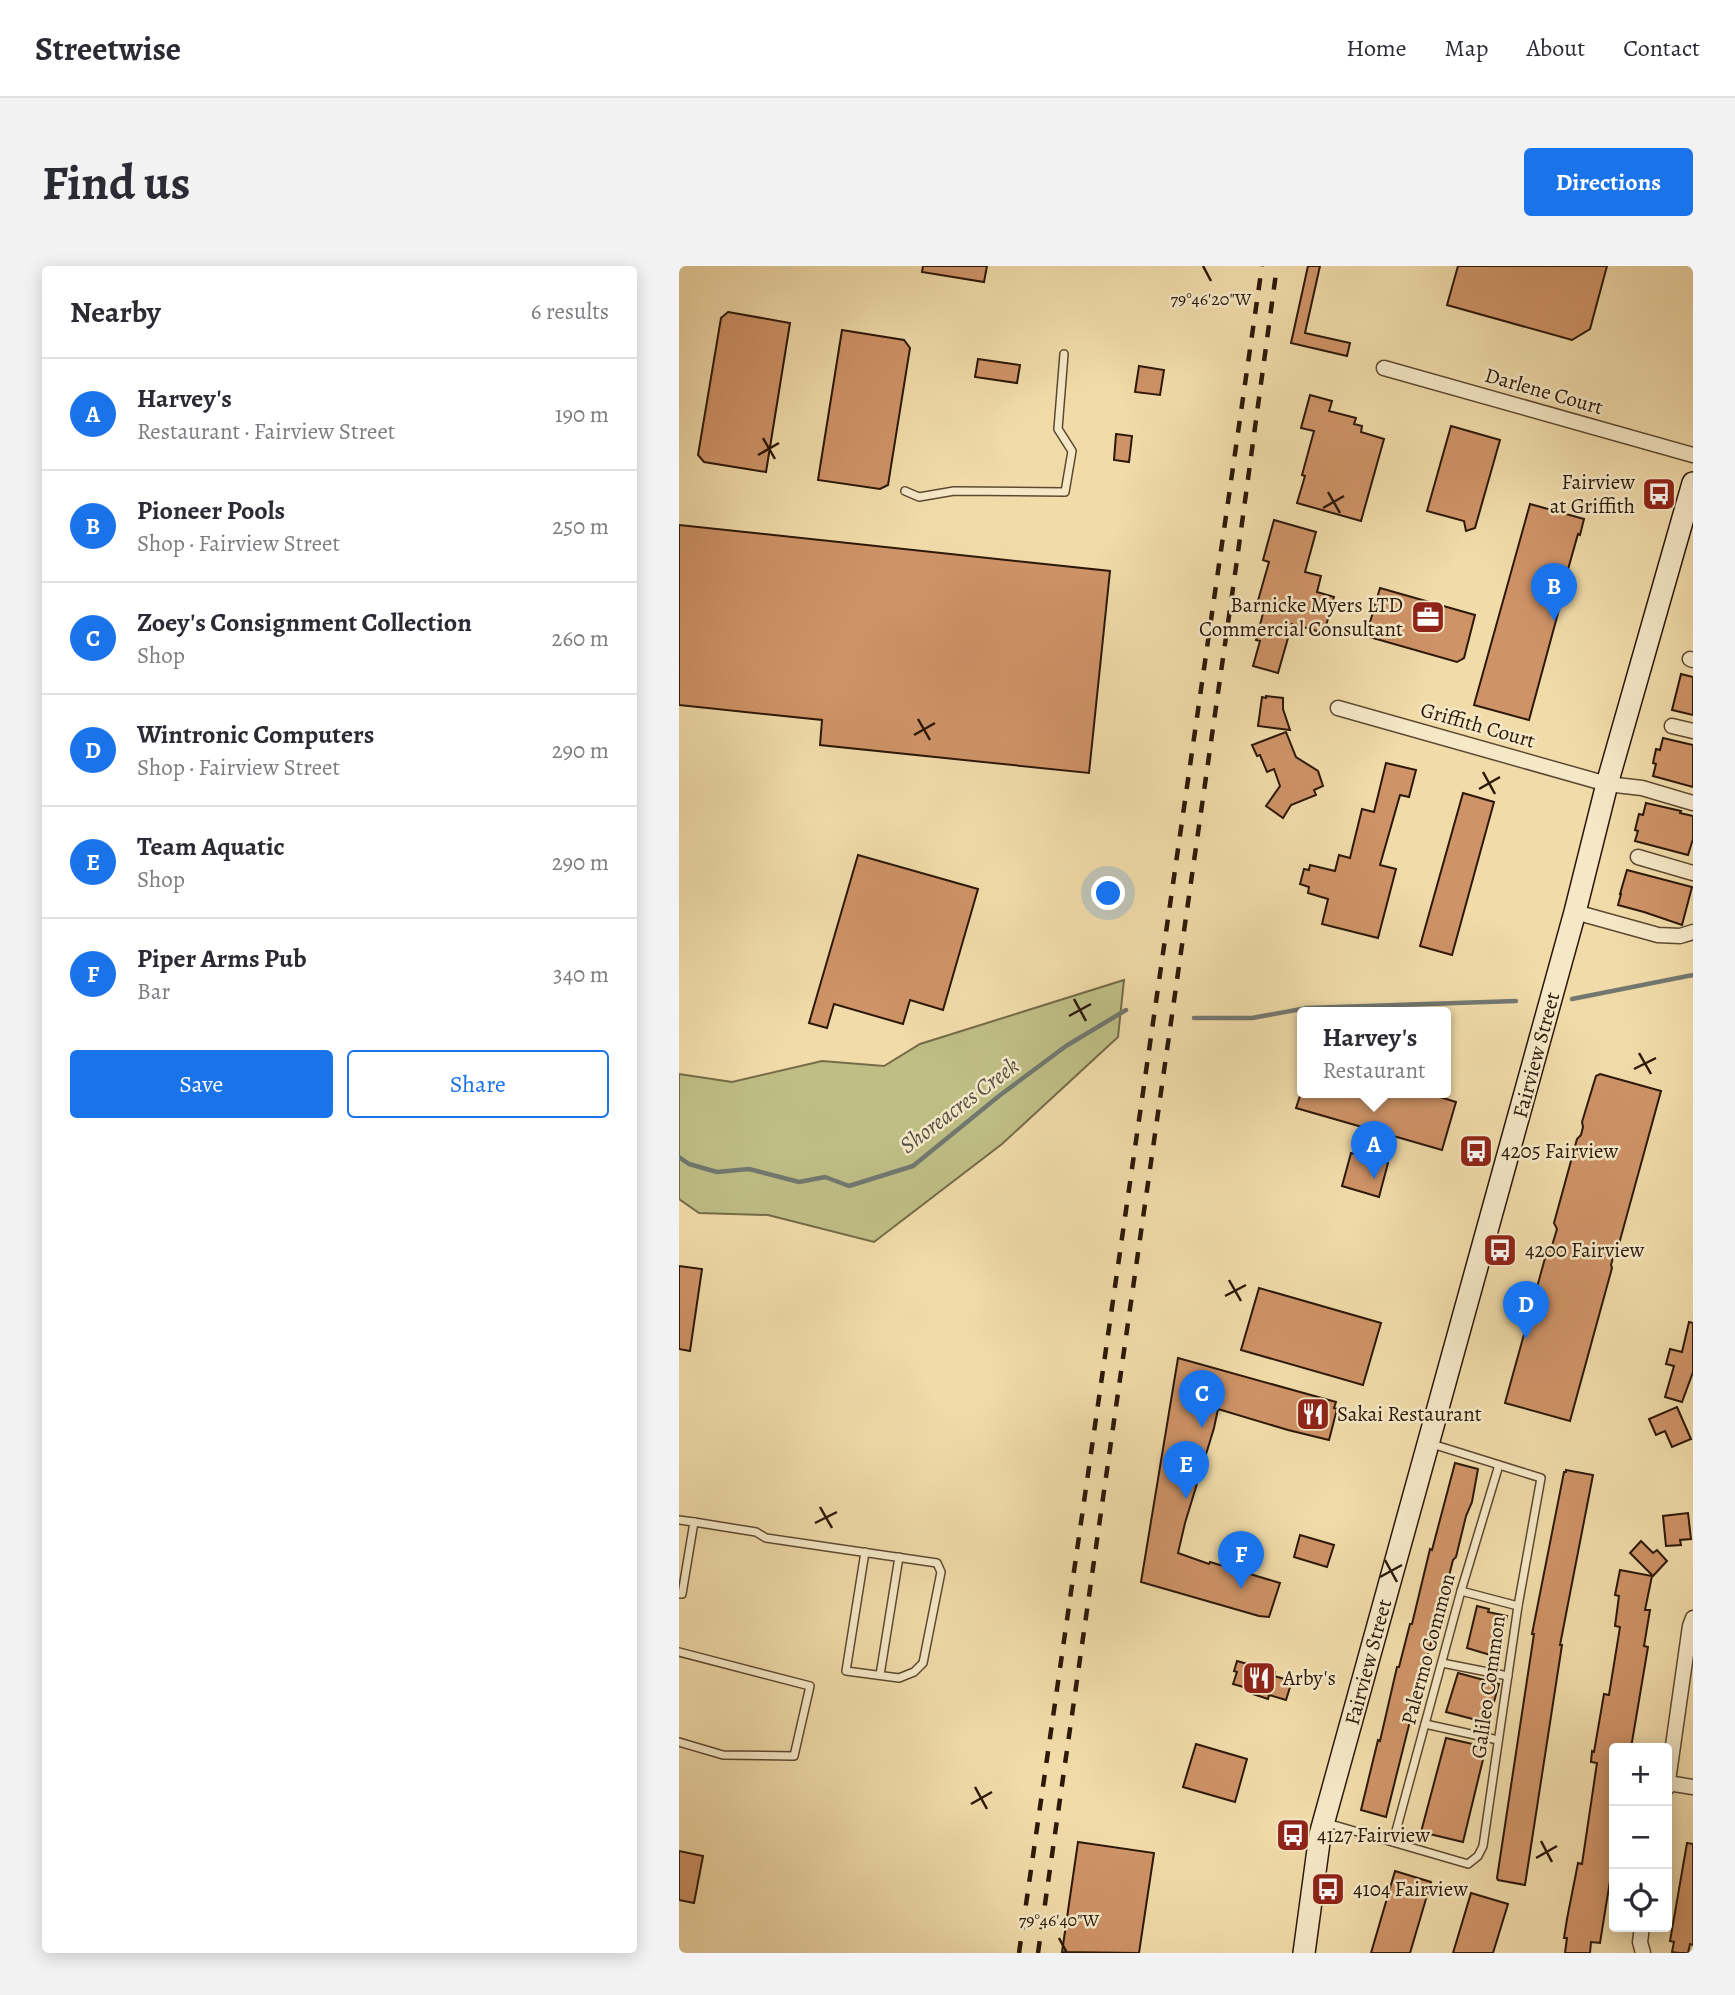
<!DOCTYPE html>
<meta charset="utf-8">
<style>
body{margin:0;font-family:Alegreya,serif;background:#f2f2f3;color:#2b2b33}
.controls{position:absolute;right:21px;bottom:21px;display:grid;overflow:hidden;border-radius:7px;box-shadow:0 4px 18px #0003}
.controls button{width:63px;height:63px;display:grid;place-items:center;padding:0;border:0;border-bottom:2px solid #e1e1e2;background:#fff;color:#2b2b33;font:35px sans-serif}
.you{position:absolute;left:430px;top:628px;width:24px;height:24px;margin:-18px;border:5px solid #fff;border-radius:50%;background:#1a73e8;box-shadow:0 0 0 10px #1a73e833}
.badge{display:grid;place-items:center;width:46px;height:46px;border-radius:50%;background:#1a73e8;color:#fff;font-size:23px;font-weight:700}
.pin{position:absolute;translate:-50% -58px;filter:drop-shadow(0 2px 4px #0008)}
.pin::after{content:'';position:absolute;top:37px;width:24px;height:21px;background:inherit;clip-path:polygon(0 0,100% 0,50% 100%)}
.popup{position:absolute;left:618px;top:741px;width:154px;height:91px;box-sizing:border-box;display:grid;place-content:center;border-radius:7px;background:#fff;filter:drop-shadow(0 2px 5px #0005);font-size:23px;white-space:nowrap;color:#7c7c81}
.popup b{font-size:26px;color:#2b2b33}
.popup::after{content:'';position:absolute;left:50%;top:100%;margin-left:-14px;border:14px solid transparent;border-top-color:#fff}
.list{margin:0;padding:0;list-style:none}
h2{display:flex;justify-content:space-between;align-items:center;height:91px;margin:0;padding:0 28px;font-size:30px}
h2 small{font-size:23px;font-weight:400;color:#7c7c81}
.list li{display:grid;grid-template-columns:46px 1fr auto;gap:21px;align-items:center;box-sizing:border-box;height:112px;padding:0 28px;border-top:2px solid #e1e1e2}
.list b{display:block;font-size:26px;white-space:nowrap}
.list p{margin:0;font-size:23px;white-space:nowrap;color:#7c7c81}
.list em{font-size:23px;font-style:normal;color:#7c7c81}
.actions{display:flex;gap:14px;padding:21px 28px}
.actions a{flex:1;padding:16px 0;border:2px solid #1a73e8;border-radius:7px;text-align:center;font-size:24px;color:#1a73e8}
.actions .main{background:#1a73e8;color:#fff}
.icon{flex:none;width:38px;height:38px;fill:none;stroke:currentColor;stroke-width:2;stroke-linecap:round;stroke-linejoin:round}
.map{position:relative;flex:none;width:1014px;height:1687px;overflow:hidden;border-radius:7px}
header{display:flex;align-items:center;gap:42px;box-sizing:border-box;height:98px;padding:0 35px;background:#fff;border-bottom:2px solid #e1e1e2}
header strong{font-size:33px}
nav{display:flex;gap:38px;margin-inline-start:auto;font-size:24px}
.intro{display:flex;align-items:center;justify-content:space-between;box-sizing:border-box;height:168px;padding:0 42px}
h1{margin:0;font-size:49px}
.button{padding:18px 32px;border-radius:7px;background:#1a73e8;color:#fff;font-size:24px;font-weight:700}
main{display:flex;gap:42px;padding:0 42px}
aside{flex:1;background:#fff;border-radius:7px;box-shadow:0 4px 18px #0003}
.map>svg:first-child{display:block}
.green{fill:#bebe85;stroke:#756b47;stroke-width:2}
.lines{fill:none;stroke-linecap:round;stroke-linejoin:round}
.stream{stroke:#727870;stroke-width:4.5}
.building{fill:#ce9367;stroke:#2c1809;stroke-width:2}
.lane-casing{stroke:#5d4931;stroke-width:10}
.street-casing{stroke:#5d4931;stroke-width:17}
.secondary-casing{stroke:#2c1809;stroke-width:24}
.lane{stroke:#f5e8c7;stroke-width:7}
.street{stroke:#f5e8c7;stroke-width:14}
.secondary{stroke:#f5e8c7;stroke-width:21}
.rail{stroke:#2c1809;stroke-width:4.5;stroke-dasharray:12 12;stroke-linecap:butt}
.ticks{fill:none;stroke:#2c1809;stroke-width:2.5}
.labels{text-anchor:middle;stroke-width:5;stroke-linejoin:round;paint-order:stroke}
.street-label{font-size:21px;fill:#2c1809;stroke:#f5e8c7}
.poi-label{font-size:21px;fill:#2c1809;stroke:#f5e8c7;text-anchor:start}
.water-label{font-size:23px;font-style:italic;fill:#555045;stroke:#f5e8c7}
.ticks-label{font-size:18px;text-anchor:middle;fill:#2c1809;stroke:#f5e8c7;stroke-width:5;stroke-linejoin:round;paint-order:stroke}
</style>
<header>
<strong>Streetwise</strong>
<nav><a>Home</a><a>Map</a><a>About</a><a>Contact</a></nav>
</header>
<div class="intro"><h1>Find us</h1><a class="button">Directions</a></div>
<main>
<aside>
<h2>Nearby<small>6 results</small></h2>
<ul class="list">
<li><span class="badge">A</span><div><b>Harvey's</b><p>Restaurant · Fairview Street</p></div><em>190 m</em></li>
<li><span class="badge">B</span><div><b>Pioneer Pools</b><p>Shop · Fairview Street</p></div><em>250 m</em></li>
<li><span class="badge">C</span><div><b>Zoey's Consignment Collection</b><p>Shop</p></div><em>260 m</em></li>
<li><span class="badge">D</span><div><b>Wintronic Computers</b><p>Shop · Fairview Street</p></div><em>290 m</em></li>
<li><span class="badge">E</span><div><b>Team Aquatic</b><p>Shop</p></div><em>290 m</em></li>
<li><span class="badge">F</span><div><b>Piper Arms Pub</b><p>Bar</p></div><em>340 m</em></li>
</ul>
<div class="actions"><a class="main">Save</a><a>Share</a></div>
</aside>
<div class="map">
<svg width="1014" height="1687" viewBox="0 0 1014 1687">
<rect width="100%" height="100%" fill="#f0dba9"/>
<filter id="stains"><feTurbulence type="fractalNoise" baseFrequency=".00286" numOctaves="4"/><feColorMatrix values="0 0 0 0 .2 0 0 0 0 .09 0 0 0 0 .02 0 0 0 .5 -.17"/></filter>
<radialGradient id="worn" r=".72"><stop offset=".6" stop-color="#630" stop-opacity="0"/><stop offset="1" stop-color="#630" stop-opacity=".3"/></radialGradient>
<path class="green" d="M445 714 439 771 323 878 195 976 89 949 20 947 0 933V808L53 816 143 795 205 800 241 778Z"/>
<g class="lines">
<g class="stream">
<path d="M893 733 1014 709"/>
<path d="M515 752H573L628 742 837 735"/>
<path d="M0 891 10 898 38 906 70 903 120 916 146 911 170 920 234 900 320 830 387 780 447 744"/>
</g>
</g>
<g class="building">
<path d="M244 0H308L305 16 243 6Z"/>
<path d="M629 0H641L626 67 671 77 668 90 612 77Z"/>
<path d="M779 0H928L911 63 893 74 768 39Z"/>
<path d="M49 46 111 57 87 206 25 196 19 189 42 52Z"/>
<path d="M163 64 225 74 231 82 209 219 201 223 139 214Z"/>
<path d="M299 93 341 99 338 117 296 111Z"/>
<path d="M460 100 485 104 481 129 456 126Z"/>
<path d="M631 129 653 135 650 145 677 152 675 158 683 160 682 166 705 173 682 255 618 237 626 210 623 209 635 165 622 162Z"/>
<path d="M772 160 821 174 796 262 787 265 785 255 748 245Z"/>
<path d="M437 168 453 170 450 196 435 194Z"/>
<path d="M851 238 905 253 901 269 899 268 886 314H888L850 454 795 439Z"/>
<path d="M595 254 637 266 626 306 642 310 638 326 655 331 645 367 613 358 599 407 574 400 581 375 577 374 586 340 578 338 590 296 584 294Z"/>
<path d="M0 259 431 305 410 507 141 479 143 454 0 439Z"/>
<path d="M701 322 796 349 785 392 778 396 687 370Z"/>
<path d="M1002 408 1014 411V449L993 444Z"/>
<path d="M587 430 604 432V443L611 464 579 460 583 431 587 432Z"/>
<path d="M607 466 617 491 639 505 644 520 635 524 637 529 612 539 604 552 587 540 601 520 595 503 588 506 581 489 578 490 573 479Z"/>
<path d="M984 472 1014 479V521L974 510 977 498 974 497 977 483 981 484Z"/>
<path d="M707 497 737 504 730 531 721 529 701 599 717 603 699 672 643 658 649 633 629 627 630 621 621 618 625 603 630 604 631 599 656 605 660 589 671 592 683 543 695 546Z"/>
<path d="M784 527 815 536 773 689 741 680Z"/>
<path d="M967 537 1002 545 1001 547 1014 550V573L1009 589 956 575 959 565 956 564 960 548 964 549Z"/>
<path d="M179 589 299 623 264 744 231 734 224 758 155 738 148 762 130 757Z"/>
<path d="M948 604 1013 621 1003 659 965 646 939 639 942 628H941Z"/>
<path d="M921 808 982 825 940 978 937 980 932 999 933 1002 891 1155 826 1137 868 985 872 983 878 963 875 957 898 873 902 869 904 861 903 856 917 810Z"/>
<path d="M622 827H748L777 836 763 884 617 842Z"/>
<path d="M672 887 709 897 700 931 663 920Z"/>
<path d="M0 1000 23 1003 11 1085 0 1083Z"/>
<path d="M580 1022 702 1057 684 1119 562 1084Z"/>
<path d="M1010 1056 1014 1057V1106L1003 1136 986 1131 995 1100 987 1098 991 1083 1003 1086Z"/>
<path d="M499 1092 657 1136 655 1142 658 1143 650 1174 609 1164 539 1143 535 1162 506 1257 499 1287 530 1298 531 1296 601 1317 590 1351 580 1350 462 1316Z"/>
<path d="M998 1141 1012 1173 993 1181 986 1165 977 1169 970 1153Z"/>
<path d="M776 1197 799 1203 793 1236 787 1250 777 1291 774 1294 756 1365 749 1387 745 1409 742 1411 707 1551 682 1544 699 1474 701 1475 718 1401H720L731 1358H733L751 1283 753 1284Z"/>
<path d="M887 1204 914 1209 881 1379H883L846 1619 819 1614 818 1612 855 1368H853L885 1206H887Z"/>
<path d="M1009 1247 1012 1273 1001 1274 1002 1279 987 1280 984 1250Z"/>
<path d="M621 1269 655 1279 648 1301 615 1291Z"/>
<path d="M962 1275 974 1287 978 1284 988 1295 974 1310 951 1287Z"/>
<path d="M941 1304 973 1310 966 1344H971L965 1380 969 1381 952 1482H935V1590L921 1677 912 1676 911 1687H886L888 1672H885L888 1653 899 1597 903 1598 918 1497 912 1496 913 1485 915 1486 925 1428 930 1429 941 1361 936 1360 940 1330 936 1329Z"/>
<path d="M798 1340 810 1343 809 1346 828 1350 818 1391 788 1382Z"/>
<path d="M558 1395 596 1406 595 1410 613 1415 607 1434 590 1429 589 1433 574 1428 575 1424 554 1418 558 1406 555 1405Z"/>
<path d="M779 1407 820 1418 809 1457 767 1446Z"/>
<path d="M767 1472 807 1481 784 1576 742 1566Z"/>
<path d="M517 1478 568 1493 556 1536 504 1521Z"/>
<path d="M399 1576 475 1587 460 1687 383 1686Z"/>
<path d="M1008 1577 1014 1578V1679L1011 1678 1009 1687H1000L993 1686 995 1676 991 1675Z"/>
<path d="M0 1585 24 1590 15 1637 0 1634Z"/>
<path d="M716 1605 752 1616 731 1687H692Z"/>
<path d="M792 1627 829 1638 814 1687H774Z"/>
</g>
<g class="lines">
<g class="lane-casing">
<g id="lane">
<path d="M226 225 240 231 275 225 386 226 393 185 379 163 385 88"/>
<path d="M0 1254 15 1256 3 1328H0"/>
<path d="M15 1256 77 1266 87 1272 258 1297 262 1306 244 1397 235 1406 220 1412 167 1405 186 1286"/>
<path d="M782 1325 839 1340"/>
<path d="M0 1386 131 1420 115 1490 44 1489 0 1476"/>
<path d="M763 1397 829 1410"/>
<path d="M201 1409 220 1291"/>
<path d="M746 1458 819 1474"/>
<path d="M648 1557 789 1598 799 1590 804 1580 839 1340 862 1212 753 1178"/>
<path d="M714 1576 782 1325 820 1199"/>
</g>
</g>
<g class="street-casing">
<g id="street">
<path d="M705 102 1014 189"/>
<path d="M1011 393 1014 394"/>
<path d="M659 442 928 518 963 522 1014 537"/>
<path d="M993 460 1014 465"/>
<path d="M959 591 1014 607"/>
<path d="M896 646 979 669 1001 670 1014 666"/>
<path d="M989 1517 1014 1521"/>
<path d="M988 1522 1011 1360 1014 1352"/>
<path d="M963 1661 961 1676 964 1687"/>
</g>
</g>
<g class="secondary-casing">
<path id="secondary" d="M625 1687 641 1569 896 646 928 518 1014 217"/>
</g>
<use href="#lane" class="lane"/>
<use href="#street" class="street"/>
<use href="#secondary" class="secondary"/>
<g class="rail">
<path d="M340 1687 583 0"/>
<path d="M359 1687 557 301 598 0"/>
</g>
</g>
<path class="ticks" d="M524 0 532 15M84 172 96 193M79 189 100 177M649 226 661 247M644 242 665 230M239 453 251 474M235 469 256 457M804 506 816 528M800 523 821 511M395 733 407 755M390 750 412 738M960 787 972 808M955 803 977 792M550 1014 562 1035M546 1030 567 1019M141 1241 153 1262M136 1257 158 1246M706 1294 718 1316M701 1311 723 1299M296 1521 308 1543M292 1538 313 1526M862 1575 873 1596M857 1592 878 1580M380 1672 388 1687"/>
<defs>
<g id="bus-square" transform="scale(1.75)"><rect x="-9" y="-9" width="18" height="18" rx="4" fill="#8f2418" stroke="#f5e8c7"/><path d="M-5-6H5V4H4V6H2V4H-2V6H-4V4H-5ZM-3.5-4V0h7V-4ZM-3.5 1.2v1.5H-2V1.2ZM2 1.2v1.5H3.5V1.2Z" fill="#fff"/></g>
<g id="office-square" transform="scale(1.75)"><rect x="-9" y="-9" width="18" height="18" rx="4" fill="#8f2418" stroke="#f5e8c7"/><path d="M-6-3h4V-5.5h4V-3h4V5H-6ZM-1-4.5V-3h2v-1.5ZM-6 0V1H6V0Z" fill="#fff"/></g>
<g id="restaurant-square" transform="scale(1.75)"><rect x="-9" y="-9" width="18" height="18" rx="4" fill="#8f2418" stroke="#f5e8c7"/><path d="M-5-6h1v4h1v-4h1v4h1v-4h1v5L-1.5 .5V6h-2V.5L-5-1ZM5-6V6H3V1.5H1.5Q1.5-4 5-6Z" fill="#fff"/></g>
</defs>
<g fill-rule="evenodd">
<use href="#bus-square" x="980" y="228"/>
<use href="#office-square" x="749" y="351"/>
<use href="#bus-square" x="797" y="885"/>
<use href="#bus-square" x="821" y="984"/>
<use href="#restaurant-square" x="634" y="1148"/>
<use href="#restaurant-square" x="580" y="1412"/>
<use href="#bus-square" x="614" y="1569"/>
<use href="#bus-square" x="649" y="1623"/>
</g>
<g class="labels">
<g class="street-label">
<text transform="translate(865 125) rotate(16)" y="7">Darlene Court</text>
<text transform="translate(799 459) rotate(16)" y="7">Griffith Court</text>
<text transform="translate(857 789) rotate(-75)" y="7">Fairview Street</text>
<text transform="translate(749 1383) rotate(-75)" y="7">Palermo Common</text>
<text transform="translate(689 1396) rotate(-75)" y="7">Fairview Street</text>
<text transform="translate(809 1421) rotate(-82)" y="7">Galileo Common</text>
</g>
<g class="poi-label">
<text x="956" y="223" text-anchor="end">Fairview<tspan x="956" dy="24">at Griffith</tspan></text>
<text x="724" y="346" text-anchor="end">Barnicke Myers LTD<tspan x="724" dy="24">Commercial Consultant</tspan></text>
<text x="822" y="892">4205 Fairview</text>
<text x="846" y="991">4200 Fairview</text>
<text x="658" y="1155">Sakai Restaurant</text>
<text x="604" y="1419">Arby's</text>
<text x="638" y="1576">4127 Fairview</text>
<text x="674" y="1630">4104 Fairview</text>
</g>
<g class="water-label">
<text transform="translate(280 839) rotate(-37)" y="8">Shoreacres Creek</text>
</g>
</g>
<g class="ticks-label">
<text x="532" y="39">79°46'20"W</text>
<text x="380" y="1660">79°46'40"W</text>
</g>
<rect width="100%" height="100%" filter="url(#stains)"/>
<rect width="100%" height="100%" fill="url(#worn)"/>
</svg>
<div class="controls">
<button>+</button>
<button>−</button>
<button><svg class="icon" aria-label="locate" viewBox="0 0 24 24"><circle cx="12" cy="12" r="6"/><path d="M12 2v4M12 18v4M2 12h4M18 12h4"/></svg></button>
</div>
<div class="you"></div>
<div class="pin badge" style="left:695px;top:913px">A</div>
<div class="popup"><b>Harvey's</b>Restaurant</div>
<div class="pin badge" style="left:875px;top:355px">B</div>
<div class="pin badge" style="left:523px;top:1162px">C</div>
<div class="pin badge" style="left:847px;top:1073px">D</div>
<div class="pin badge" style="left:507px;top:1233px">E</div>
<div class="pin badge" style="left:562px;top:1323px">F</div>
</div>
</main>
